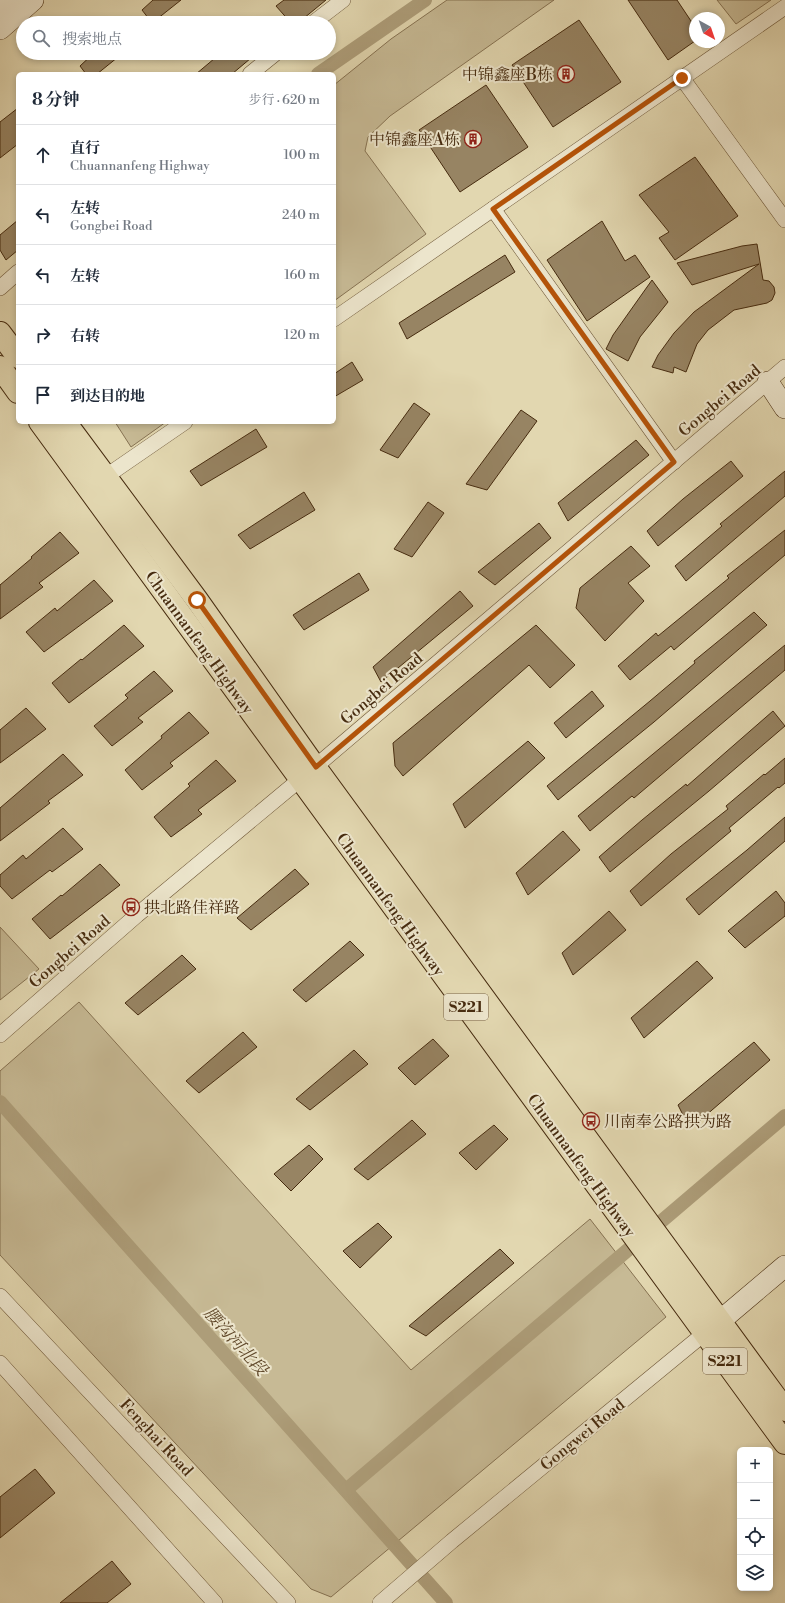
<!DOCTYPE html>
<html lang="zh">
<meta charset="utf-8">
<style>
body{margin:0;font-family:"Libre Bodoni","Noto Serif SC",serif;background:#f2f2f3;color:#1f2937}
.controls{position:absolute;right:12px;bottom:12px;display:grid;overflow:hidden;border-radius:6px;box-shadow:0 2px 6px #0003}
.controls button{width:36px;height:36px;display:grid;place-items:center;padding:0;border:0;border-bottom:1px solid #e0e1e3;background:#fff;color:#1f2937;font:20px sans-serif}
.compass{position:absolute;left:689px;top:12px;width:36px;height:36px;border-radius:50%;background:#fff;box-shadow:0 2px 6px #0003;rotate:140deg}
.stop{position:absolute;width:12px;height:12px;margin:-9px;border:3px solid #b45309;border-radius:50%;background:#fff}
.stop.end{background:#b45309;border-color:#fff;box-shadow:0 1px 4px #0008}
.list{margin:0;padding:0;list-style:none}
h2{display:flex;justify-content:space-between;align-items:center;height:52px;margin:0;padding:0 16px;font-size:17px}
h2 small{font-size:13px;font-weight:400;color:#747a83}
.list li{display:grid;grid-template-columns:26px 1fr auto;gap:12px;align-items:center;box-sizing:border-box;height:60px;padding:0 16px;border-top:1px solid #e0e1e3}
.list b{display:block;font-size:15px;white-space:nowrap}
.list p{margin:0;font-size:13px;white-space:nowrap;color:#747a83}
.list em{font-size:13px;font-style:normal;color:#747a83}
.icon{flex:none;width:22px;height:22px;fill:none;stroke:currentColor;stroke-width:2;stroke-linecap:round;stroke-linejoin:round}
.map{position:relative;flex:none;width:785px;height:1603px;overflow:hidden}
.search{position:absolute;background:#fff;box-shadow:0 2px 6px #0003;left:16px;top:16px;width:320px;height:44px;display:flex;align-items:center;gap:10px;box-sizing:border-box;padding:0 14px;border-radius:22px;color:#747a83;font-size:15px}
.panel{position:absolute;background:#fff;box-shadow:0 2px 6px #0003;left:16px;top:72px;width:320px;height:352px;border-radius:6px}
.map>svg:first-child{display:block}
.green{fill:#c7ba95;stroke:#867252}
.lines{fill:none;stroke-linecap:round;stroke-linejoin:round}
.canal{stroke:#ad9d79;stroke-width:14}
.building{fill:#978463;stroke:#462b0f}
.street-casing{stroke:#6d5637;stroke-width:16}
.secondary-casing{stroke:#462b0f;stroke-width:22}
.primary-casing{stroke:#462b0f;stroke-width:24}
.street{stroke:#ece5cc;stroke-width:15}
.secondary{stroke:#ece5cc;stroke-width:21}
.primary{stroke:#e2d7b0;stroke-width:22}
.route{stroke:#b45309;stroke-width:5}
.labels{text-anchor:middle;stroke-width:4;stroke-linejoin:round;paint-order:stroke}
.shield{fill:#ece5cc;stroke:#786348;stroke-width:1}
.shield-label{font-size:15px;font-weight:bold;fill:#462b0f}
.poi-label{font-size:16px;fill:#462b0f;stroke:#ece5cc;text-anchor:end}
.street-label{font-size:16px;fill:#462b0f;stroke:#ece5cc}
.water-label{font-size:17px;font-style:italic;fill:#60482a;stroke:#ece5cc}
</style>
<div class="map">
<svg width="785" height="1603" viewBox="0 0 785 1603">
<rect width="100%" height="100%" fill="#e2d7b0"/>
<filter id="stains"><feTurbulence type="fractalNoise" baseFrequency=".005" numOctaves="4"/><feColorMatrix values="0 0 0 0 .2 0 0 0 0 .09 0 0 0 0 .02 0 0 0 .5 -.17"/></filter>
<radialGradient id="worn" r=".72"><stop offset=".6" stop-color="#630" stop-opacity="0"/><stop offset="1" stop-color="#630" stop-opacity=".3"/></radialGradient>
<g class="green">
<path d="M447 0H554L390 116 368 137 365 151 426 234 334 301V85L391 39Z"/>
<path d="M717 0H771L736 24Z"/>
<path d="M115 422H166L131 447Z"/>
<path d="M0 927 39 969 0 1000Z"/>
<path d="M79 1002 411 1370 590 1219 666 1317 331 1597 311 1589 0 1255V1071Z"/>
</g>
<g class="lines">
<g class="canal">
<path d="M318 74 425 0"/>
<path d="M0 1102 446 1603"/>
<path d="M346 1490 785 1116"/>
</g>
</g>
<g class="building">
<path d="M153 0H181L152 23 142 10Z"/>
<path d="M284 0H326L298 23H291L276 6Z"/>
<path d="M628 0H677L695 27V41L668 60Z"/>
<path d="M579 20 621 82 553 127 512 65Z"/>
<path d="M94 53H123L97 74H86L80 66Z"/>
<path d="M221 53H257L232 74H196Z"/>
<path d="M486 85 528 147 460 192 419 130Z"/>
<path d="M18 108V144L0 158V122Z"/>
<path d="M695 157 738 216 675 260 659 238 669 232 639 195Z"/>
<path d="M18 220V250L6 260 0 250V235Z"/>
<path d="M602 221 625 261 635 255 650 277 587 321 547 260Z"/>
<path d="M757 244 763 280 769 281 774 287 775 293 772 300 767 303 734 310 708 330 697 344 686 372 674 367 673 373 652 367 658 355 674 333 694 312 759 264 692 285 677 263 742 246Z"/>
<path d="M505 255 515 272 407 339 399 323Z"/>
<path d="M652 280 668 302 640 337 628 361 606 349 613 335Z"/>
<path d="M352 362 363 380 334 397V374Z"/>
<path d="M414 403 430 414 398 458 380 450Z"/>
<path d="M521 410 537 421 487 490 466 484Z"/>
<path d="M256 429 267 447 201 486 190 471Z"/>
<path d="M636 440 649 455 568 521 558 503Z"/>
<path d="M731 461 743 476 658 546 647 531 683 499Z"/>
<path d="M785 471V496L686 581 675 566 722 526 720 524Z"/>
<path d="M304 492 315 510 250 549 238 535Z"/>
<path d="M428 502 444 513 412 557 394 549Z"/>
<path d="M539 523 551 538 495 585 478 572Z"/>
<path d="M785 530V555L674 650 671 646 630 680 618 666 656 633 658 636 729 578 727 576Z"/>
<path d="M60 532 79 553 39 583 43 587 0 619V585L32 558 31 557Z"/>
<path d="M631 546 650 566 628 583 644 601 605 641 576 608 580 588Z"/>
<path d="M359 573 369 590 304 630 293 615Z"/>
<path d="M94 580 113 601 44 652 26 632 55 608 57 611Z"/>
<path d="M460 591 473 606 381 682 373 667Z"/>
<path d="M754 612 767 625 654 722 558 800 547 786 650 701 695 663 694 661Z"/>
<path d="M124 625 144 646 69 703 52 683 81 659 82 660Z"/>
<path d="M536 625 575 665 550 688 529 665 403 776 395 766 393 743Z"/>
<path d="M785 645V670L634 798 632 796 590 831 578 816Z"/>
<path d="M154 671 173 691 138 718 143 722 112 746 94 726 128 698 125 695Z"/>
<path d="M592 691 604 706 566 738 554 723Z"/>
<path d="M26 708 46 729 0 763V730Z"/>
<path d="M773 711 785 726 709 791 610 872 599 857 642 820 686 784 687 786Z"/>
<path d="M189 712 209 733 170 763 173 766 142 790 125 770 162 738 161 736Z"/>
<path d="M528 741 545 758 465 828 453 804Z"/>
<path d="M63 754 83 775 48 801 50 803 0 841V808Z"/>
<path d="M785 758V783L779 788 778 787 729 828 731 831 641 906 630 891 671 854 728 809 726 806 764 774 765 775Z"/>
<path d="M216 760 236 781 198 810 202 814 171 837 154 817 190 786 188 784Z"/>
<path d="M785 817V841L699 915 686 899 747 850Z"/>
<path d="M63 828 83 849 52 872 50 870 12 899 0 886V875L23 855 26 859Z"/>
<path d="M563 831 580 850 528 895 516 873Z"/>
<path d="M100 864 120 885 50 939 32 919 61 895 62 896Z"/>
<path d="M295 869 309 884 251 930 237 918Z"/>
<path d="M776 891 785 903V916L745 948 728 931Z"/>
<path d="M609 911 626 930 573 975 562 953Z"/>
<path d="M350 941 364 955 306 1002 293 990Z"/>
<path d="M182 955 196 969 138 1015 125 1003Z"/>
<path d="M697 961 713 978 644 1038 631 1018Z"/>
<path d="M243 1032 257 1047 199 1093 186 1081Z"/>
<path d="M433 1039 449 1056 415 1085 398 1068Z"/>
<path d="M754 1042 770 1060 690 1129 678 1105Z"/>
<path d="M354 1050 368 1064 310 1110 296 1099Z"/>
<path d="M412 1120 426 1134 368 1180 354 1169Z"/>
<path d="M494 1125 508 1139 476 1170 459 1153Z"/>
<path d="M309 1145 323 1159 291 1191 274 1174Z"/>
<path d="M378 1223 392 1237 360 1268 343 1251Z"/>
<path d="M500 1249 514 1263 426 1336 409 1326Z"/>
<path d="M35 1469 55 1493 0 1538V1497Z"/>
<path d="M112 1561 131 1584 107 1603H60Z"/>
</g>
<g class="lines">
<g class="street-casing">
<g id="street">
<path d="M313 23 343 0"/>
<path d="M250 74 276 53"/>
<path d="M682 78 785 220"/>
<path d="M493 209 674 462"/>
<path d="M0 288 18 272"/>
<path d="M334 319 785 7"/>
<path d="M105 477 185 422"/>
<path d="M0 1035 137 915 315 767 785 367"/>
<path d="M0 1296 288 1603"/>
<path d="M0 1363 215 1603"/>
<path d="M380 1603 452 1541 711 1328"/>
</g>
</g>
<g class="secondary-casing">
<g id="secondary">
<path d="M0 9 11 0"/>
<path d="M0 29 33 0"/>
<path d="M768 382 785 408"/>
<path d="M720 1321 785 1266"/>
</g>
</g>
<g class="primary-casing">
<g id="primary">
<path d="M0 333 18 357"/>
<path d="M0 367 18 392"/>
<path d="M40 422 785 1443"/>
<path d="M65 422 197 600 315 767 785 1410"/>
</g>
</g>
<use href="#street" class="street"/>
<use href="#secondary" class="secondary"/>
<use href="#primary" class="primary"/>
</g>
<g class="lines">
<path class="route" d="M197 600 316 767 674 462 493 209 682 78"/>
</g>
<defs>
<g id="building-ring" transform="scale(0.9)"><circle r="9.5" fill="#ece5cc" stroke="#8f2418" stroke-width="1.5"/><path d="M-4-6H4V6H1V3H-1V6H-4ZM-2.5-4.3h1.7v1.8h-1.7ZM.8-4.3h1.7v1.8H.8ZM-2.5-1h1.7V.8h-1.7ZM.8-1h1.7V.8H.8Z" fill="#8f2418"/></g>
<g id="bus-ring" transform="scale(0.9)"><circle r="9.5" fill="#ece5cc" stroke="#8f2418" stroke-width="1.5"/><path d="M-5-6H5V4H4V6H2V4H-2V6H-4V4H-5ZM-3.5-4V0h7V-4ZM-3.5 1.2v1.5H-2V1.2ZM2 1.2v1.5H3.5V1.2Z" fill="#8f2418"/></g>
</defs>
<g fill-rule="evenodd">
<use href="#building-ring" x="566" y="74"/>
<use href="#building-ring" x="473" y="139"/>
<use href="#bus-ring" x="131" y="907"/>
<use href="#bus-ring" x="591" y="1121"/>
</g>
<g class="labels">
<g class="shield">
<rect x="444" y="994" width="44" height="26" rx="3"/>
<rect x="703" y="1348" width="44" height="26" rx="3"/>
</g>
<g class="shield-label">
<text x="466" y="1012">S221</text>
<text x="725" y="1366">S221</text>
</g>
<g class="poi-label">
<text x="553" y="80">中锦鑫座B栋</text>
<text x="460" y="145">中锦鑫座A栋</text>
<text x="144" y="913" text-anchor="start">拱北路佳祥路</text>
<text x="604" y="1127" text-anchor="start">川南奉公路拱为路</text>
</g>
<g class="street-label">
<text transform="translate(719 400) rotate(-40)" y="6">Gongbei Road</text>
<text transform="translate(200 642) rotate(54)" y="6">Chuannanfeng Highway</text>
<text transform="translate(381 688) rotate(-40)" y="6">Gongbei Road</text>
<text transform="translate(391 904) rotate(54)" y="6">Chuannanfeng Highway</text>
<text transform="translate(69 951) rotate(-41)" y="6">Gongbei Road</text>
<text transform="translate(582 1165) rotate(54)" y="6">Chuannanfeng Highway</text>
<text transform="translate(582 1434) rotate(-39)" y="6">Gongwei Road</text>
<text transform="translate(157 1437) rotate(47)" y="6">Fenghai Road</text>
</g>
<g class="water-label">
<text transform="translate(236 1341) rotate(48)" y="6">腰沟河北段</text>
</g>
</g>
<rect width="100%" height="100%" filter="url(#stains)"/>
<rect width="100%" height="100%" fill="url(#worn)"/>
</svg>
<div class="controls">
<button>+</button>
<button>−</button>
<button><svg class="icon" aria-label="locate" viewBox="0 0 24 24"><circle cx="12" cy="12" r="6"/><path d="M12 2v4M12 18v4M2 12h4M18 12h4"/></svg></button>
<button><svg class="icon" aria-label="layers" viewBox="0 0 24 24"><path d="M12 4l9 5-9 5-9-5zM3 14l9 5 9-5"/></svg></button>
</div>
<svg class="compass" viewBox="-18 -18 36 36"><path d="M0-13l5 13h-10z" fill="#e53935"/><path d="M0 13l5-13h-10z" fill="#747a83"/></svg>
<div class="stop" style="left:197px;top:600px"></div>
<div class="stop end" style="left:682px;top:78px"></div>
<div class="search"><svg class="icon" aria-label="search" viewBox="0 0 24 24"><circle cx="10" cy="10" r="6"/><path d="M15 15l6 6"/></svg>搜索地点</div>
<section class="panel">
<h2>8 分钟<small>步行 · 620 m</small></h2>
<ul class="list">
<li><svg class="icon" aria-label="ahead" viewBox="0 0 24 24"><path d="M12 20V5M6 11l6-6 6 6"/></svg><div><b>直行</b><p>Chuannanfeng Highway</p></div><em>100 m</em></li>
<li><svg class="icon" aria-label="left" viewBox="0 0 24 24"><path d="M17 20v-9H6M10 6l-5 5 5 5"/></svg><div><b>左转</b><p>Gongbei Road</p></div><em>240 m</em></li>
<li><svg class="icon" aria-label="left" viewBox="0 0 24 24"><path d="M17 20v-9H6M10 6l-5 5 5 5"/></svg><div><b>左转</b></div><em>160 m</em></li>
<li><svg class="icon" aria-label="right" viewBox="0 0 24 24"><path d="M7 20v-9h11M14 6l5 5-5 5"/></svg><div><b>右转</b></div><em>120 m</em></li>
<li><svg class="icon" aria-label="arrive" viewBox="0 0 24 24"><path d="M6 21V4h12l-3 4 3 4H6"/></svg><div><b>到达目的地</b></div></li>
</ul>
</section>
</div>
